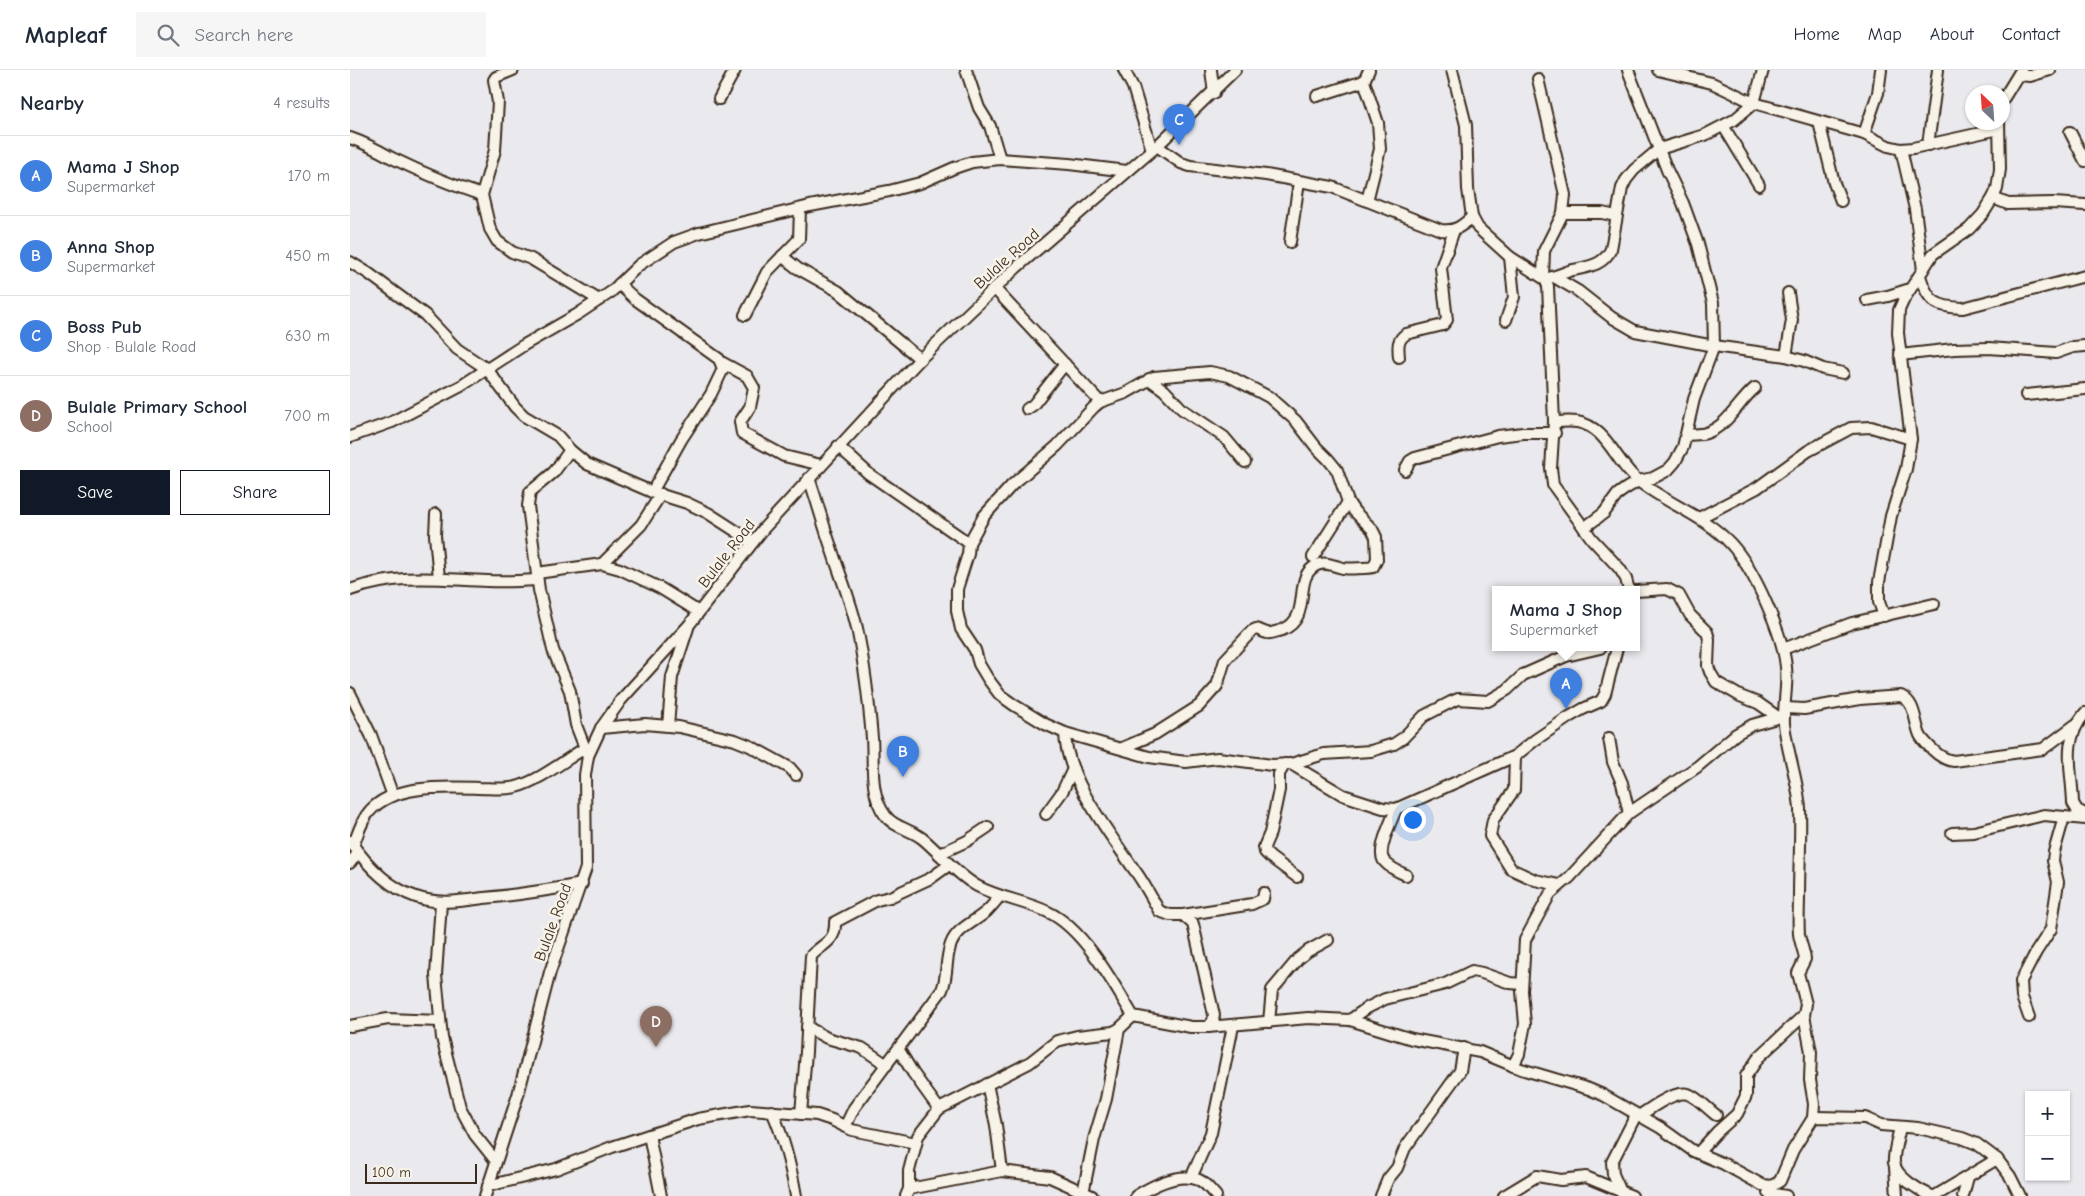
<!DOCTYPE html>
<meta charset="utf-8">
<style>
body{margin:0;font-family:"Comic Neue",sans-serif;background:#f6f6f7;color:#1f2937}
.controls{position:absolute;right:15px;bottom:15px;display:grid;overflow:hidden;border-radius:0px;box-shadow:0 1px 4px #0004}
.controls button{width:45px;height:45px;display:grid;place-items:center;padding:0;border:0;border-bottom:1px solid #e0e1e3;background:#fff;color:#1f2937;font:25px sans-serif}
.compass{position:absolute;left:1615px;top:15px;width:45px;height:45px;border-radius:50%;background:#fff;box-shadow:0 1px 4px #0004;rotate:335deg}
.scale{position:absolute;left:15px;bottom:12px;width:112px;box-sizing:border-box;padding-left:5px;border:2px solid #3b2a1e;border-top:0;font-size:14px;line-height:18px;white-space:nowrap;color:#3b2a1e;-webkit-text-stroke:4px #f7f3e8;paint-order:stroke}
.you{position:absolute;left:1062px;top:749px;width:18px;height:18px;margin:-12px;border:4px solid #fff;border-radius:50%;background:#1a73e8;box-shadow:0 0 0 8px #1a73e833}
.badge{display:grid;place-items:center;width:32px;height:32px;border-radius:50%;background:#111827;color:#fff;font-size:16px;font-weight:700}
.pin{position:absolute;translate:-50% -41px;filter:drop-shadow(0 1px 2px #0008)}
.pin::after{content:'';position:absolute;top:26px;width:18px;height:15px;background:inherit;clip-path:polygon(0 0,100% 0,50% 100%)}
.popup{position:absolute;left:1142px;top:516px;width:148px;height:65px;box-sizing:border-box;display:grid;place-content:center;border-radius:0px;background:#fff;filter:drop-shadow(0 1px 4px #0005);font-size:16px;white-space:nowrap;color:#747a83}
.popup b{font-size:19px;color:#1f2937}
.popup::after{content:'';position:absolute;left:50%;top:100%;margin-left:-10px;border:10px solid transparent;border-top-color:#fff}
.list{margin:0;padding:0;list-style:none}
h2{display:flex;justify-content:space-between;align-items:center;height:65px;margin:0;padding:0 20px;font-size:21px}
h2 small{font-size:16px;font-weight:400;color:#747a83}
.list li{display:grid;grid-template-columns:32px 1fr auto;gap:15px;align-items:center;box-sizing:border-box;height:80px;padding:0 20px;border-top:1px solid #e0e1e3}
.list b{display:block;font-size:19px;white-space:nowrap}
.list p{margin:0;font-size:16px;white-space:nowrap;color:#747a83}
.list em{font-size:16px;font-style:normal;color:#747a83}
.actions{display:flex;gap:10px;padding:15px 20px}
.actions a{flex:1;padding:11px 0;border:1px solid #111827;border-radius:0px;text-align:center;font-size:18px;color:#111827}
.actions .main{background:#111827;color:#fff}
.icon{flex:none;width:28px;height:28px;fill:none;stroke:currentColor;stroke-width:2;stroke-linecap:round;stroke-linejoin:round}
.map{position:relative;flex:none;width:1735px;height:1126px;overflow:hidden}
header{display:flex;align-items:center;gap:30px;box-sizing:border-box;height:70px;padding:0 25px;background:#fff;border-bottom:1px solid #e0e1e3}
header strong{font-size:24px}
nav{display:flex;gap:28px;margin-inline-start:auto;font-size:18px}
.search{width:350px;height:45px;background:#f6f6f7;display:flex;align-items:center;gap:12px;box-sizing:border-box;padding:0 18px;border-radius:0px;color:#747a83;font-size:19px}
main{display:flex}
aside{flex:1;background:#fff}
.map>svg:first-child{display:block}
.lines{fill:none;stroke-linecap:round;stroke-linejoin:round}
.minor-casing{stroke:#3b2a1e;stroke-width:14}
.minor{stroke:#f7f3e8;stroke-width:10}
.labels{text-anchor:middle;stroke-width:5;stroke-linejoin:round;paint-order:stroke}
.street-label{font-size:16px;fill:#3b2a1e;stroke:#f7f3e8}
</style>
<header>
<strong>Mapleaf</strong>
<div class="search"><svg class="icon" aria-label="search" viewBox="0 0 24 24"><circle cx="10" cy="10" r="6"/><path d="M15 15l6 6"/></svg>Search here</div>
<nav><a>Home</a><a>Map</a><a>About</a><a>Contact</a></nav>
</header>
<main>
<aside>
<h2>Nearby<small>4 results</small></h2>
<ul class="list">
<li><span class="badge" style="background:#3f7fe0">A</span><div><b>Mama J Shop</b><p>Supermarket</p></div><em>170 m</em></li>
<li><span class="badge" style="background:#3f7fe0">B</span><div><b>Anna Shop</b><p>Supermarket</p></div><em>450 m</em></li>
<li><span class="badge" style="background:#3f7fe0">C</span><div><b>Boss Pub</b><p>Shop · Bulale Road</p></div><em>630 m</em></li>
<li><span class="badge" style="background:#8d6e63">D</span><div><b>Bulale Primary School</b><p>School</p></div><em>700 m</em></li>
</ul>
<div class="actions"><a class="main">Save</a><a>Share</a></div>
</aside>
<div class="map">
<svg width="1735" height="1126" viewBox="0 0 1735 1126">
<rect width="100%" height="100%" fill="#eae9ed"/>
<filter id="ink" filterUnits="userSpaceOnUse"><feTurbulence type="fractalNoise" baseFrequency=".02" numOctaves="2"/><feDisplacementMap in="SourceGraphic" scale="10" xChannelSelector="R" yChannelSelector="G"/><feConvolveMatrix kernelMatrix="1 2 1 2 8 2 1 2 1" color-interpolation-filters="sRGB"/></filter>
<g filter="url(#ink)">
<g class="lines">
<g class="minor-casing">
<g id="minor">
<path d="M163 0 146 7 144 10 148 32 145 80 132 125 140 159 147 171 162 182 181 189 249 230"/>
<path d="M616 0 629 38 640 56 650 89"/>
<path d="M774 0 783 17 802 80"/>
<path d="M861 0 864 23"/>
<path d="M1102 0 1116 55 1118 119 1122 147 1128 158 1160 187 1195 209 1198 216 1204 352 1201 398 1203 415 1242 469 1270 499 1276 509 1279 520"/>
<path d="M1308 0 1362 13 1404 33 1514 64 1538 76 1551 79 1563 78 1649 59"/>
<path d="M1669 5 1680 6 1700 0"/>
<path d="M1188 9 1215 125 1213 143 1194 181 1193 207"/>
<path d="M967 26 1014 11"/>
<path d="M369 29 385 0"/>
<path d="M1652 31 1671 0"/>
<path d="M1469 52 1484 113 1491 131"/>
<path d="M1374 57 1409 115"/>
<path d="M1720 62 1735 91"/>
<path d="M1514 64 1528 23 1531 0"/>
<path d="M0 68C15 73 28 80 42 88 71 102 101 115 132 125"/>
<path d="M1578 75 1588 0"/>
<path d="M807 76 831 93 840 96 916 105 982 117 1091 160C1105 162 1112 156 1122 147"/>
<path d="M1551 79 1565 139 1573 200"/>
<path d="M1643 128 1658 134 1704 133 1735 135"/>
<path d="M1017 131 1030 79 1028 53 1014 11 1019 0"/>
<path d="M1213 143H1252L1266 146"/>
<path d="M940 172 949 112"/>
<path d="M432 186 447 198 488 221 570 289"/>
<path d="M0 192 18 203 75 245 107 279 137 299 165 337 174 346 208 366 220 380 237 394 302 422 337 433 358 443 403 472"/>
<path d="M1570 206C1578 232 1586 237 1613 238L1735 206"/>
<path d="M1204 207 1228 221 1261 247 1285 261 1364 276 1436 286 1454 291 1473 299 1493 303"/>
<path d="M1195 209C1204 207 1211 204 1219 201 1235 197 1253 197 1261 179L1272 118 1276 110 1284 100 1309 79 1355 65 1384 50 1404 33 1413 0"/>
<path d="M269 214 285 229 369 289 373 299 361 324 331 370 302 422"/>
<path d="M644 218 750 332"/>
<path d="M1517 230 1538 226 1560 219"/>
<path d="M395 245 417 202 449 169 450 139"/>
<path d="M1156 250 1164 227 1160 187"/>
<path d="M1550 285 1604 279 1639 278 1706 283 1723 277 1735 276"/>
<path d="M1436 286 1442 250 1438 223"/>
<path d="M1049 287C1048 276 1047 270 1056 264L1093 255 1097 250 1091 198 1104 160"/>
<path d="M371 292 397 306 404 318 400 337 390 352 392 363 434 386 471 395"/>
<path d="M799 309 814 320 832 339 874 367 895 392"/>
<path d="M1676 325 1735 319"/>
<path d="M677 339 683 335 715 294"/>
<path d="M1204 352C1212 352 1220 351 1227 352 1258 357 1266 395 1291 413 1320 435 1356 447 1381 474 1404 499 1433 564 1436 597 1438 616 1433 635 1434 654 1437 682 1448 710 1450 739 1451 768 1449 797 1449 826 1449 838 1448 851 1449 864 1450 872 1454 881 1455 889L1448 903 1456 934 1454 945 1461 982 1460 1010 1464 1034 1463 1048"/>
<path d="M1336 365C1343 364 1350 365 1356 363 1378 356 1388 332 1405 318"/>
<path d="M0 367 42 352 111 316 174 275 228 244 261 222 289 195 324 172 349 163 460 136 539 121 570 113 604 98 622 92 650 89 719 94 777 101"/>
<path d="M488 376 519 404 619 473 618 484 607 519V541L611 559 625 580 629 594 638 609 650 625 664 635 695 654 715 663 799 687 836 692 868 688 922 695 941 694 993 725 1033 738 1046 739 1165 686 1185 670 1219 647 1233 639 1251 631 1255 624 1267 578"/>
<path d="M220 380 204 402 180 422 178 436 189 520 203 580 220 621 226 655 238 686"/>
<path d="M1055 400 1060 391 1065 388 1148 366 1173 363H1205"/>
<path d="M459 408C467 431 473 454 481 477 490 506 502 533 508 563 515 598 519 633 522 668 524 694 519 723 535 745 544 758 561 759 573 769 591 784 606 804 627 816 649 828 675 831 698 842 733 858 764 914 783 946L841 957H858L958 948 1000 950 1062 969 1130 982 1171 999 1239 1019 1253 1025 1311 1058 1343 1081 1374 1094 1412 1115 1422 1116 1430 1111 1443 1080 1463 1048 1467 1047 1515 1048 1531 1055 1568 1058 1612 1068 1627 1074 1647 1089 1660 1106 1670 1126"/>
<path d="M86 444 85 465 89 508"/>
<path d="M1349 448 1407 418 1458 381 1501 358 1521 357 1561 369"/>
<path d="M1234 458 1254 443 1268 424 1275 419 1288 411 1303 408 1318 400 1325 392 1333 377 1344 329 1364 276 1363 233 1348 174 1333 133 1317 100 1278 0"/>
<path d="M619 473 634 446 643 436 662 415 707 376 744 337 750 332 776 323 804 307 860 302 879 306 919 327 946 351 966 377 978 389 987 400 998 432 1004 441 1022 459 1026 467 1027 489 1023 497C1020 498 996 499 993 498 983 496 976 491 967 495 941 507 964 548 932 560 927 561 922 564 917 563 913 562 910 560 906 559L902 561 875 590 867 616 849 636 805 664 772 678"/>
<path d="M963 487 998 432"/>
<path d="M252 494 291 455 311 424"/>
<path d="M187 503 252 494 270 499 310 518 349 542"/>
<path d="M0 520C50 503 86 509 137 511 154 512 171 511 187 510"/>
<path d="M1286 521 1317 519 1329 525 1340 545 1357 562 1359 569 1358 596 1360 602 1366 612 1390 626 1408 633 1428 647"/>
<path d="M1534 546 1529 532V512L1541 446 1556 399 1561 369 1548 263 1549 240 1554 229 1583 184 1619 159 1633 144 1643 128 1647 119 1650 99 1649 52"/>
<path d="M1433 579 1502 553 1584 534"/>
<path d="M0 623 21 665 43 726"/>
<path d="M1436 638 1454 639 1510 629 1551 626C1566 633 1564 651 1570 665 1573 671 1578 675 1583 680 1589 686 1595 690 1604 691L1693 679 1725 655"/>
<path d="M1735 643C1711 672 1722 698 1723 733L1727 740 1735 744"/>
<path d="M318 656 322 607 338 558"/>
<path d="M251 658 295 654 329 657 385 670 400 676 440 698 446 705"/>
<path d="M715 663C716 708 758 761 783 798 793 811 801 826 809 841L820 845H833L843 854 864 945 863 951 858 957"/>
<path d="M1259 668 1263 692 1272 713 1279 743"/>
<path d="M1165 686 1164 720 1143 750 1140 766 1161 799 1185 810 1209 815"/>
<path d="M935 694 929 704V720L920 763 914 777 915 782 920 787 947 807"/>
<path d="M941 694 974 684 1021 681 1044 674 1053 668 1074 646 1101 632 1108 629 1138 631 1157 620 1173 605 1216 586 1250 578"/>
<path d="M1046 739C1042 750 1025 783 1035 792 1040 798 1049 802 1056 805"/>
<path d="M696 744 712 722 723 699"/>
<path d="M1602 763 1624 762 1694 745 1735 749"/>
<path d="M0 771C16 794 39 818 66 827 89 835 111 831 134 828 167 825 199 820 232 814"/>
<path d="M3 776C8 764 11 751 19 742 42 714 95 717 128 718 140 718 154 720 166 717 189 711 215 690 235 678"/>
<path d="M589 784 617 771 638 757"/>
<path d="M0 793 8 783"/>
<path d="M91 833 86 905 92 968 110 1037 125 1065 145 1090"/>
<path d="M833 845 902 834 913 829 914 823"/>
<path d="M1679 947 1672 927 1671 911 1686 882 1701 859 1708 812 1703 791 1704 782 1714 747"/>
<path d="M1000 950 1017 938 1035 929 1095 914 1122 901 1132 903 1160 913 1172 914"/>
<path d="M919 952 922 920 948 889 958 881 978 870"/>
<path d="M0 956 38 949 89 951"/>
<path d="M457 957 477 968 512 978 537 995"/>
<path d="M549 980 563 1003 589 1039"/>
<path d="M1163 996 1169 984 1175 954 1172 921 1175 870 1200 824 1219 808 1279 743 1347 697 1386 664 1402 655 1434 646"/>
<path d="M637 1014 646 1055 652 1101"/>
<path d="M422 1041C434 1068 441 1097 446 1126"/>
<path d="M451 1044 456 982 461 886C473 873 486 872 485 852L527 830 540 827 581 808 599 795"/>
<path d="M1289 1046C1299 1039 1325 1020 1338 1024 1347 1027 1358 1039 1366 1045"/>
<path d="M495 1057 504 1038 592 920C598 906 595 889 601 874 607 858 625 852 637 841 642 836 646 831 650 826"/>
<path d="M1550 1057C1548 1068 1543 1082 1544 1093 1546 1107 1570 1121 1582 1126"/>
<path d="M299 1065 311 1126"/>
<path d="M1348 1083 1367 1062 1387 1044 1396 1026V1006L1409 987 1454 945"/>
<path d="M1545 1097 1547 1126"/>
<path d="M841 1108 861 1063 883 956"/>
<path d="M138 1116 206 1099 262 1077 348 1049 400 1040 467 1045 482 1050 502 1060 566 1073"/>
<path d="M559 1119 652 1101 700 1107 742 1126"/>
<path d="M1271 1122 1263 1104 1262 1092 1286 1045"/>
<path d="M733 1123 744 1069 756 1029 769 959"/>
<path d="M1418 1123 1436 1126"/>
<path d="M135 1126 168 1025 200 902 236 798 235 705 238 686 251 658 271 630 339 555 414 458 570 289 666 198 807 76 885 0"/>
<path d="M556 1126 559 1119V1101L568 1066 589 1039 679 993 707 971 727 966 763 962 769 959 783 946"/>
<path d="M786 1126C802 1116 829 1102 849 1110 856 1113 861 1121 866 1126"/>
<path d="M1031 1126 1038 1109 1047 1098 1055 1078 1110 1001 1114 978"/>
<path d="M1154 1126 1187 1106 1211 1110 1236 1107 1282 1126"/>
<path d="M1585 1126 1647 1089"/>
<path d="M1613 1126 1618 1107"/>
</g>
</g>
<use href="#minor" class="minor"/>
</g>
</g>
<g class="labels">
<g class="street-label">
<text transform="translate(656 188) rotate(-42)" y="6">Bulale Road</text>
<text transform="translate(376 483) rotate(-52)" y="6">Bulale Road</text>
<text transform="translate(202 852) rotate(-70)" y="6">Bulale Road</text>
</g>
</g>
</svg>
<div class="controls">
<button>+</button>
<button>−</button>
</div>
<svg class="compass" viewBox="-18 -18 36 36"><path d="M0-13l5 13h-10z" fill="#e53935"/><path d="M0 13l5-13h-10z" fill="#747a83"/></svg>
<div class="scale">100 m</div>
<div class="you"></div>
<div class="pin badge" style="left:1216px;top:639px;background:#3f7fe0">A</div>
<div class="popup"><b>Mama J Shop</b>Supermarket</div>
<div class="pin badge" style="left:553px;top:707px;background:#3f7fe0">B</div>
<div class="pin badge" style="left:829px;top:75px;background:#3f7fe0">C</div>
<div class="pin badge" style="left:306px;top:977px;background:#8d6e63">D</div>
</div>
</main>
